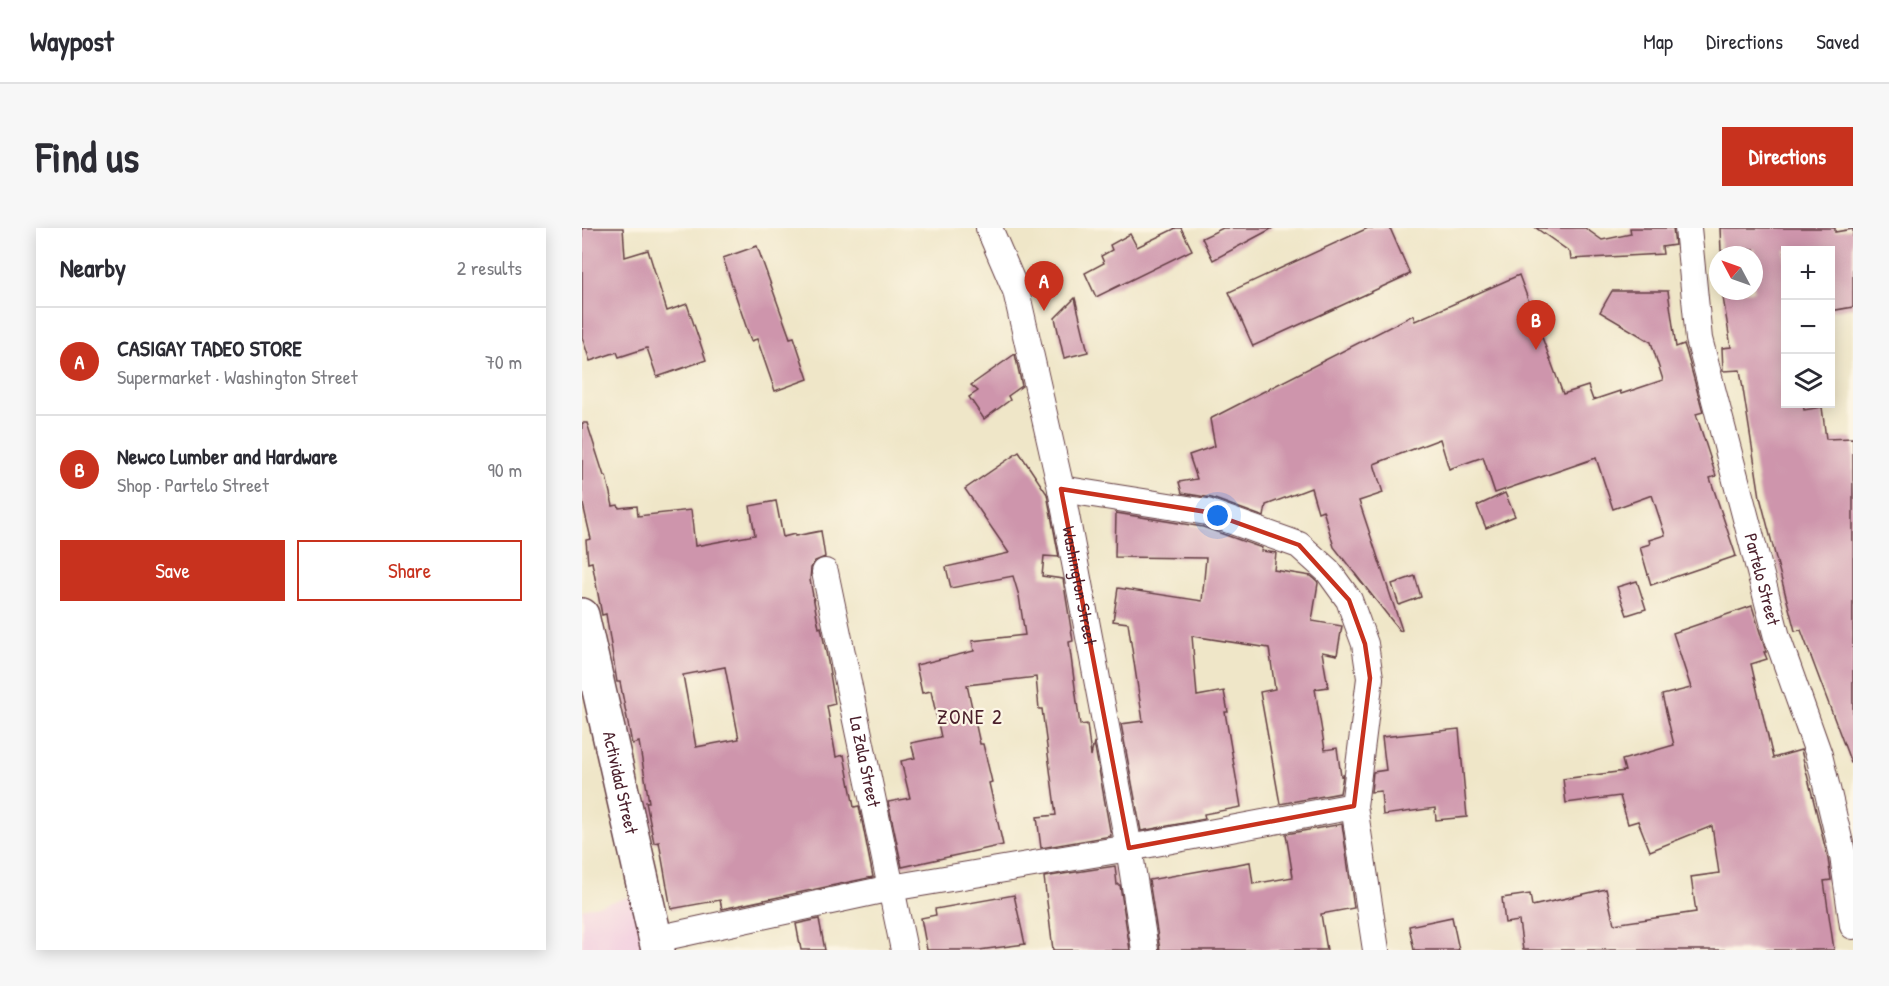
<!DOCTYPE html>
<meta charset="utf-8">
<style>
body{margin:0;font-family:"Patrick Hand",sans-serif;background:#f7f7f7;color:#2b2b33}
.controls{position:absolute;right:18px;top:18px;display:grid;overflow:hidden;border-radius:0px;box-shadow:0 3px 15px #0003}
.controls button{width:54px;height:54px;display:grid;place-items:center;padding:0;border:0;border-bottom:2px solid #e1e1e2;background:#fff;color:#2b2b33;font:30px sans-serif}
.compass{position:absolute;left:1127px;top:18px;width:54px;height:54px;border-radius:50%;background:#fff;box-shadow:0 3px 15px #0003;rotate:311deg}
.you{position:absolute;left:636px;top:288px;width:21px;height:21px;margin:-15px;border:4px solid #fff;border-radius:50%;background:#1a73e8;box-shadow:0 0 0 9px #1a73e833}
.badge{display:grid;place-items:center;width:39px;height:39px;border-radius:50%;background:#c8321e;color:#fff;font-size:20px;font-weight:700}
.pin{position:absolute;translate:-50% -50px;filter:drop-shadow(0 2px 3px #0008)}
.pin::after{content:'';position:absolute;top:32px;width:21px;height:18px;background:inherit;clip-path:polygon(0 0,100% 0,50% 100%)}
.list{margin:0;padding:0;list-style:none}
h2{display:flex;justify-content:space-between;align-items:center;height:78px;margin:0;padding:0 24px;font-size:26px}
h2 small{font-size:20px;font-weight:400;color:#7c7c81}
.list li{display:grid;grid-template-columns:39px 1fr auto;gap:18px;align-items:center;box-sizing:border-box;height:108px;padding:0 24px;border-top:2px solid #e1e1e2}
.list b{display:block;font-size:22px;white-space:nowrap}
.list p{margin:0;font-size:20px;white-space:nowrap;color:#7c7c81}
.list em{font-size:20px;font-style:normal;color:#7c7c81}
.actions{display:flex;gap:12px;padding:18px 24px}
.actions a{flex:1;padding:14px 0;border:2px solid #c8321e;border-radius:0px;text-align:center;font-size:21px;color:#c8321e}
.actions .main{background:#c8321e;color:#fff}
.icon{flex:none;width:33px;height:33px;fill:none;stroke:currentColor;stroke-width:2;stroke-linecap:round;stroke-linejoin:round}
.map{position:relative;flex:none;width:1271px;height:722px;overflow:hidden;border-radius:0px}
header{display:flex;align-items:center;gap:36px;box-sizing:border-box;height:84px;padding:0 30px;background:#fff;border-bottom:2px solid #e1e1e2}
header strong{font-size:28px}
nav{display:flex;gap:33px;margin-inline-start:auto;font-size:21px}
.intro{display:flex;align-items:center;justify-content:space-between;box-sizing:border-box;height:144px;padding:0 36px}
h1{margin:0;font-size:42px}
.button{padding:15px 27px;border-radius:0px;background:#c8321e;color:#fff;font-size:21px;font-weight:700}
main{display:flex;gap:36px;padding:0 36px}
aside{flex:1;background:#fff;border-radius:0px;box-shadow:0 3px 15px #0003}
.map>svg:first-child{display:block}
.built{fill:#f3cfe0}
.building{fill:#ce95ac;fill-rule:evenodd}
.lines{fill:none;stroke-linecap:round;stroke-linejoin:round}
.street-casing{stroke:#633d43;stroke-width:28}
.secondary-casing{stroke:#633d43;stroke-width:36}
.street{stroke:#fff;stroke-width:26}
.secondary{stroke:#fff;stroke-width:33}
.marked{fill:none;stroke:#c8321e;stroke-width:4.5;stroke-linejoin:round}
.labels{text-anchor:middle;stroke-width:4.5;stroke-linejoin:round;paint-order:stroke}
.street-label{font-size:18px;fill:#4a1f2b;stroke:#fcf5e5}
.quarter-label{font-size:21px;letter-spacing:1.5px;fill:#4a1f2b;stroke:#fcf5e5}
</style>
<header>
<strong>Waypost</strong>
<nav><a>Map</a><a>Directions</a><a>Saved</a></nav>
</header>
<div class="intro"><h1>Find us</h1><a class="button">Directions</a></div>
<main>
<aside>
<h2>Nearby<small>2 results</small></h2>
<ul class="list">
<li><span class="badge">A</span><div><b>CASIGAY TADEO STORE</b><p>Supermarket · Washington Street</p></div><em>70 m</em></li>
<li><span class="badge">B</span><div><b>Newco Lumber and Hardware</b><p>Shop · Partelo Street</p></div><em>90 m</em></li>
</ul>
<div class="actions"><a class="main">Save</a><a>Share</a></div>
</aside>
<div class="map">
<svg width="1271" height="722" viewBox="0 0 1271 722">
<rect width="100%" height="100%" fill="#fcf5e5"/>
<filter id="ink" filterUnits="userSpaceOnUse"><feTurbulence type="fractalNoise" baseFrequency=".0167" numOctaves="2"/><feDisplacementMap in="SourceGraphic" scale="12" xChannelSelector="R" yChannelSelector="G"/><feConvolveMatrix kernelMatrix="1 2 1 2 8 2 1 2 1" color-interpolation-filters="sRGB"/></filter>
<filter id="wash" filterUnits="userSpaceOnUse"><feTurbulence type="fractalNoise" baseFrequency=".008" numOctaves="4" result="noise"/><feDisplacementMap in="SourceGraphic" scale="24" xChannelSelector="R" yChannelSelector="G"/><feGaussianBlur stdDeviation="1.35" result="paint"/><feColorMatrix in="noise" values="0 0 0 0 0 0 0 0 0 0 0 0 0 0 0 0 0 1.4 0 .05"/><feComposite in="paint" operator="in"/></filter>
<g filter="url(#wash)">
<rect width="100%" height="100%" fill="#efe6c8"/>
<path class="built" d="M56 667 64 722H0V681Z"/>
<g id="blocks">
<g class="building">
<path d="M0 0H41L43 29 66 22 85 83 105 76 124 132 75 149 65 120 37 129 35 124 8 133 0 109Z"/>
<path d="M594 0H599L610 22 514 69 503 45 522 35 519 28 530 22 528 17 548 6 555 19Z"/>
<path d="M641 0H691L631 32 620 10Z"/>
<path d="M786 0H808L828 46 671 118 647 64Z"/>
<path d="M954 0H1003L1020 12 1049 6 1048 0H1091L1093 17 1080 19 1081 26 989 31 988 24Z"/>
<path d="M1138 0H1253V4L1271 1V79L1248 83V22H1203V176H1221L1222 182 1240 179 1244 211 1271 210V535H1269L1219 402 1213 403 1178 269 1158 142 1141 143 1140 120 1149 119 1140 63H1172V21L1139 23Z"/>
<path d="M175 18 208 110 212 109 226 151 193 163 175 111 169 113 141 30Z"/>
<path d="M937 47 981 166 1006 158 1011 172 1038 163 1039 166 1081 152 1069 114 1018 84 1030 63H1086L1094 119 1102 116 1104 122 1121 184 1114 186 1134 248 1128 250 1154 328 1069 357 1058 319 1068 316 1067 312 1083 307 1070 267 1031 281 1014 230 913 265 901 229 867 241 858 211 792 236 801 265 777 273 820 402 818 403 752 319 741 282 736 284 729 260 684 277 682 289 630 270 600 265 597 254 615 251 607 227 633 218 628 191 831 87 833 93Z"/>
<path d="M493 70 506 124 482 130 473 90Z"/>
<path d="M433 126 440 158 426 168 428 172 402 191 387 169 396 163 389 157Z"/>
<path d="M0 195H5L22 248H24L31 278 36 277 37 280 55 278 56 288 109 282 113 318 173 307 168 278 194 273 201 309 213 306V308L239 303 243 329 233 333 229 340 228 352 237 400 239 399 246 434 253 476 245 478 254 529 262 527 272 579 277 578 291 649 140 681 138 672 89 681 77 614 72 615 64 574H67L57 514 50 516 38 454H35L24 386 20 387 10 334 6 335 4 312 9 311 0 272ZM143 439 157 511 114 519 101 447Z"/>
<path d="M437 224 465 266 477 329 462 328 460 348 481 351 491 413 487 414 498 497 505 496 509 528 512 514 529 608 459 620 455 589 474 587 460 481H457L454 449 385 457 398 516H401L410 554 407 555 421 617 320 639 306 574 328 570 319 533 333 530 329 515 359 509 349 463 340 465 334 437 392 423 390 413 443 407 437 368 431 348 369 360 364 339 427 325 383 261Z"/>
<path d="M923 265 933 288 904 300 895 278Z"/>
<path d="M534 285 621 299 680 320 679 323 694 325 692 342 729 348 735 353 736 355 730 393 760 398 755 427 740 424 746 459 733 461 743 522 755 520 759 548 761 547 758 565 698 576 678 464 693 461 687 420 610 408 615 468 642 463 646 484H643L659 579 622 586 623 591 559 603 539 496 561 493 546 395 531 393 536 360 620 373 624 330 533 329Z"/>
<path d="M833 348 839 369 817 377 810 356Z"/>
<path d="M1055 353 1064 381 1045 387 1035 359Z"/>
<path d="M1170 378 1184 424H1182L1185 431 1169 436 1191 530 1219 522 1246 631 1249 652 1242 653 1252 722H941L937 693 923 695 920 670 948 666 950 678 1024 661 1032 696 1114 684 1109 649 1137 645 1130 598 1068 623 1056 593 1046 596 1038 568 984 575 981 551 1043 543 1040 532 1092 517 1080 467 1109 460 1091 405Z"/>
<path d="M877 501 885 589 854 592 853 580 801 587 799 563 789 564 791 544 804 542 800 509Z"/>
<path d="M760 596 772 680 739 686 745 722H578L567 652 668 634 671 656 711 649 704 606Z"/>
<path d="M533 638 535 657H538L548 722H471L462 649Z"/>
<path d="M432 667 443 716 397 722H345L339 690 354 687 353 681Z"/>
<path d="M870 689 877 722H832L827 698Z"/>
<path d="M237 691 243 722H219L214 696Z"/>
</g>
</g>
</g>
<g filter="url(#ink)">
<use href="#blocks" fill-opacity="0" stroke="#633d43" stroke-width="1.5"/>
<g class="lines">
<g class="street-casing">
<g id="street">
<path id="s1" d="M407 0 434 63 479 261 547 620 563 722"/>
<path id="s2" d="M1106 0 1117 111 1195 409 1237 527 1261 628 1271 698"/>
<path d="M479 261 625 284 717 317 746 343 767 372 783 416 788 450 772 578 794 722"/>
<path id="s3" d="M243 344 322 722"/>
<path d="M74 711 309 660 547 620 772 578"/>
</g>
</g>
<g class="secondary-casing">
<g id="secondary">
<path id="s4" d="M0 387 76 722"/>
</g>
</g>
<use href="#street" class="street"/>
<use href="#secondary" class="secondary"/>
</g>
</g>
<path class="marked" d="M479 261 625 284 717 317 767 372 783 416 788 450 772 578 547 620Z"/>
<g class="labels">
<g class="street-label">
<text dy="6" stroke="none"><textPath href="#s2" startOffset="360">Partelo Street</textPath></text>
<text dy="6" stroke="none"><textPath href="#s1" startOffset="370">Washington Street</textPath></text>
<text dy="6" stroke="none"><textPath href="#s3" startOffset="194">La Zala Street</textPath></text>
<text dy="6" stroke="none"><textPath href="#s4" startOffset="172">Actividad Street</textPath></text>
</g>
<g class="quarter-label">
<text x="388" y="496">ZONE 2</text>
</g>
</g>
</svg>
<div class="controls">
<button>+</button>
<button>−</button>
<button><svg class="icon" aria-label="layers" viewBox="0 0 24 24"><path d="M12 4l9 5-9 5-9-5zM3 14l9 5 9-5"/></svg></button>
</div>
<svg class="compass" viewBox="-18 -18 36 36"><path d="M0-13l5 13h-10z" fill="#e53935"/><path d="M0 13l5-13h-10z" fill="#7c7c81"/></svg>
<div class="you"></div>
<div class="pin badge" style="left:462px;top:83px">A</div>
<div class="pin badge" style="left:954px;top:122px">B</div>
</div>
</main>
